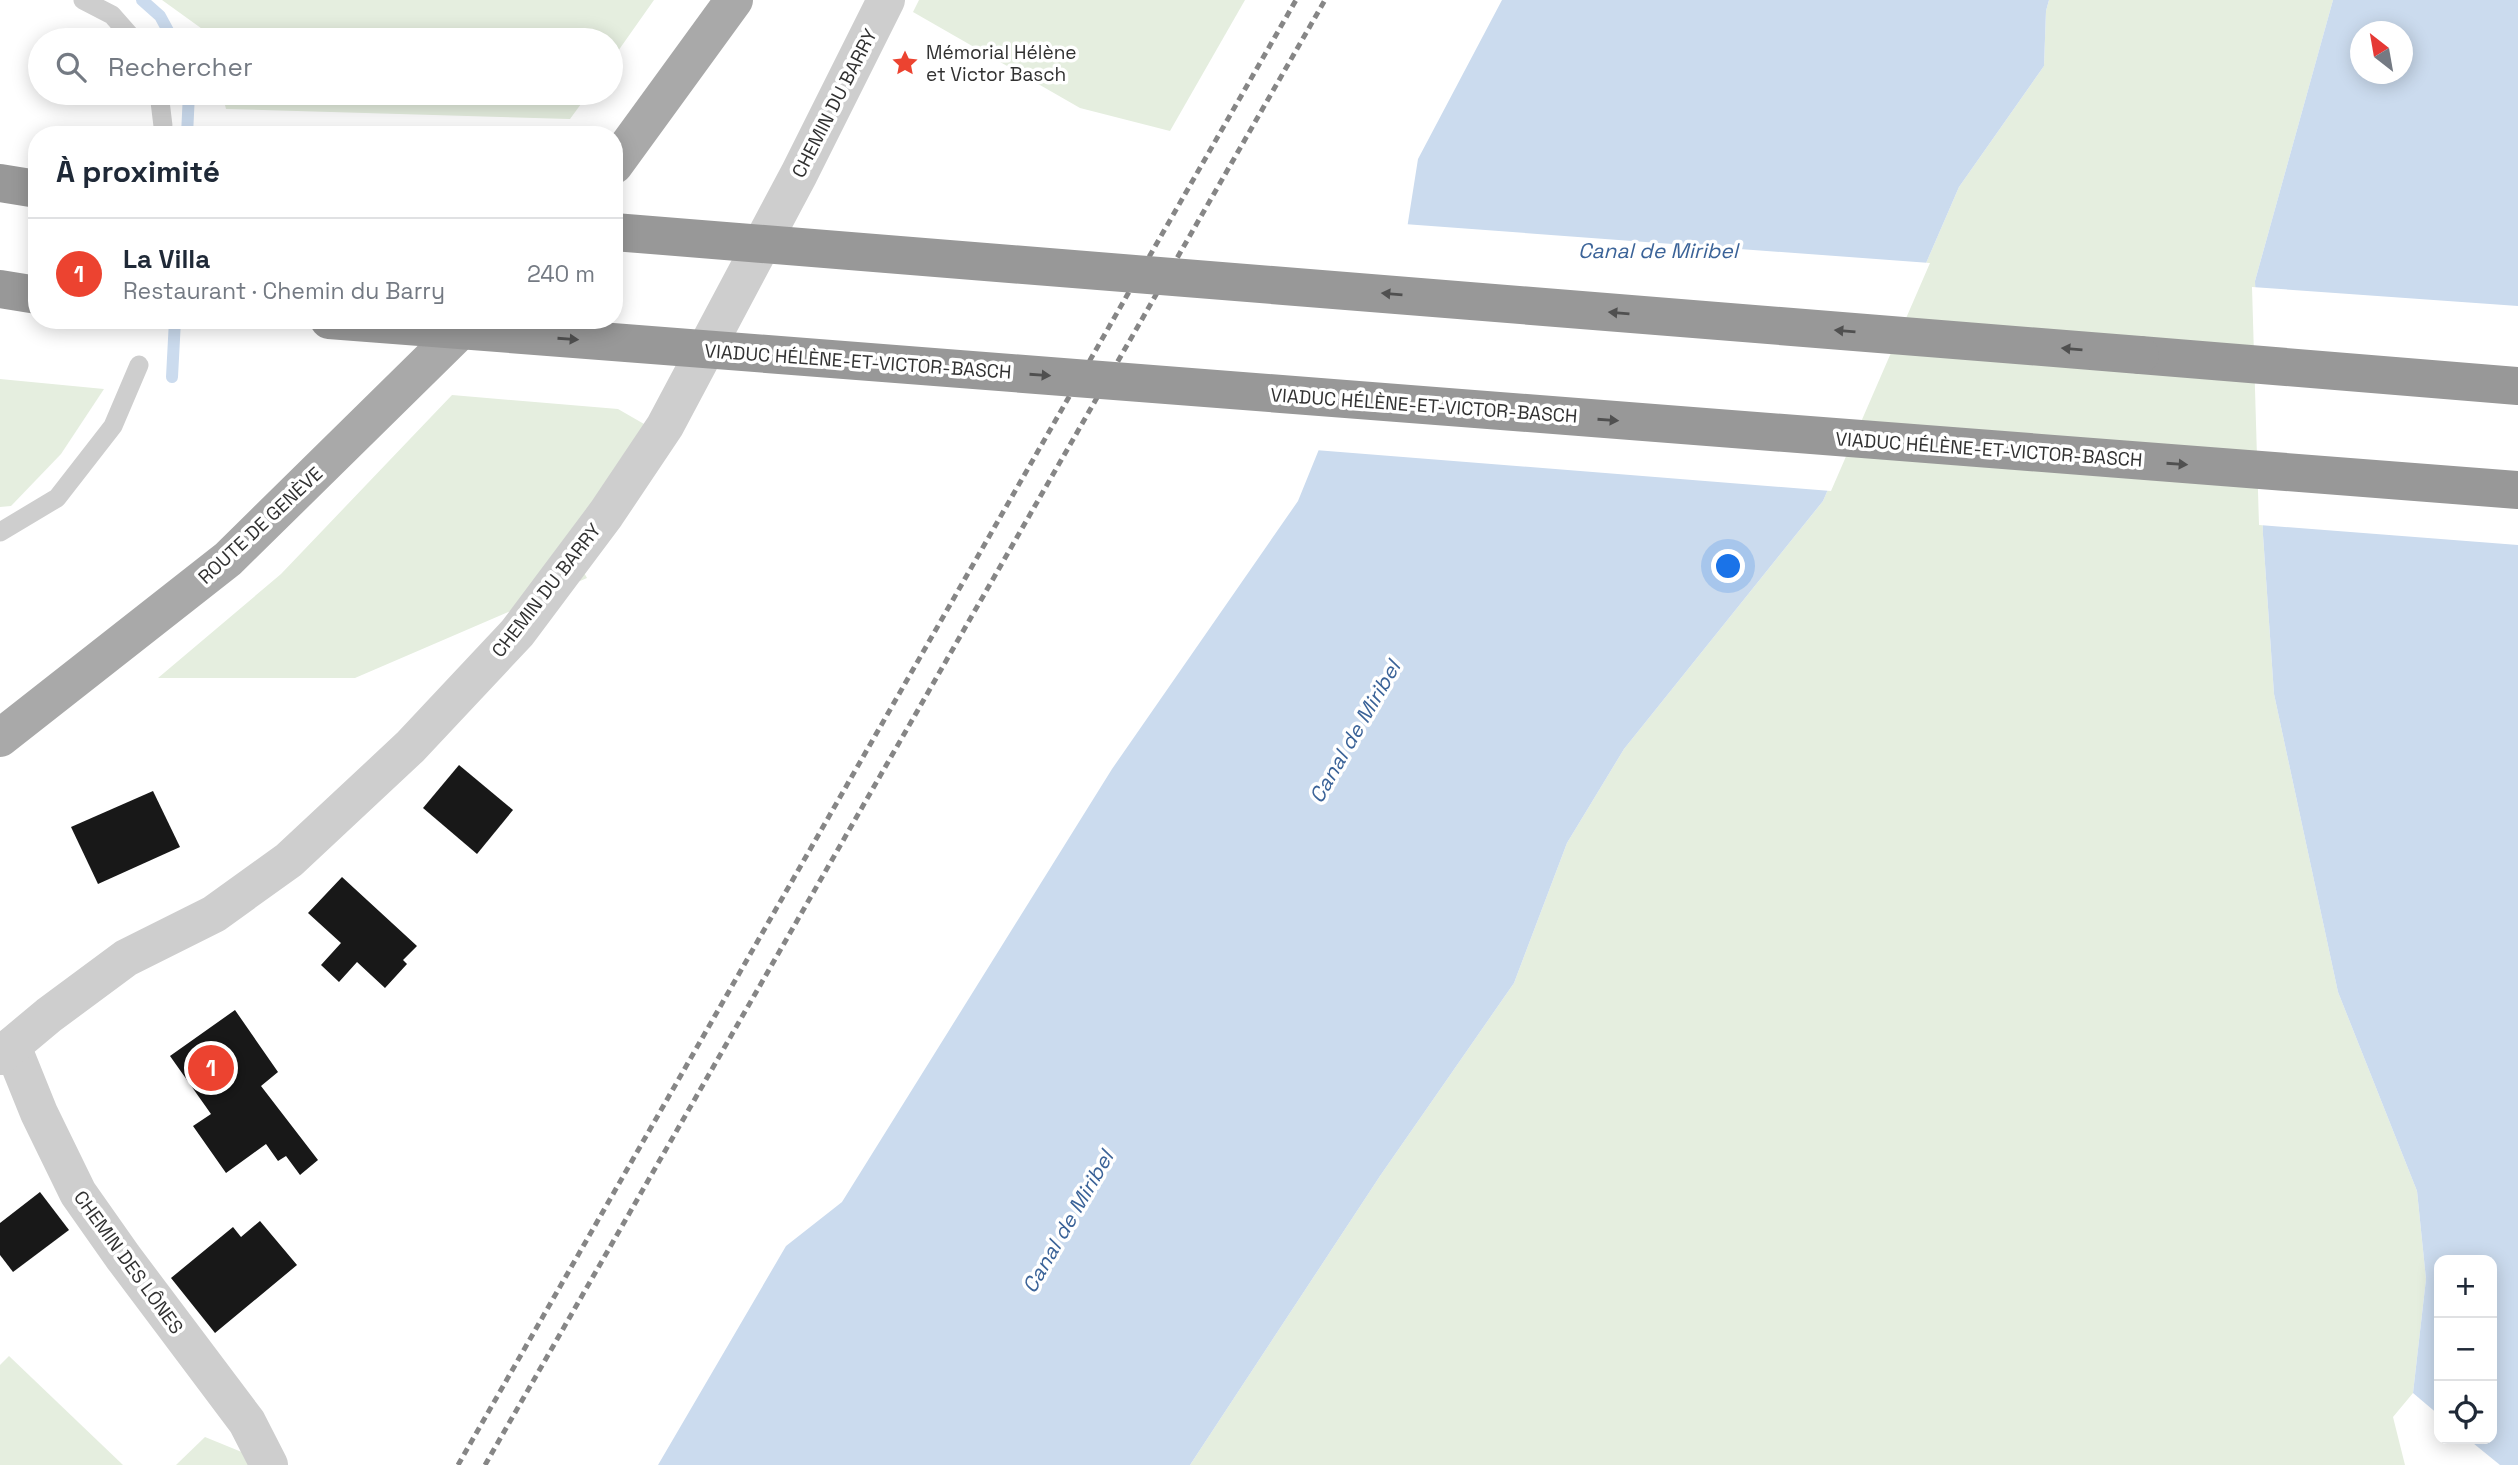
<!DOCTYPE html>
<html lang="fr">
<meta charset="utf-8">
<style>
body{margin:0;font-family:"Space Grotesk",sans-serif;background:#f2f2f3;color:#1f2937}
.controls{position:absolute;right:21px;bottom:21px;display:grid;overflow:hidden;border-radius:14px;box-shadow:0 4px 18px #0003}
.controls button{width:63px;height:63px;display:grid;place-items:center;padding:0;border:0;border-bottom:2px solid #e0e1e3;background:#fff;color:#1f2937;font:35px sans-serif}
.compass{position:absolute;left:2350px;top:21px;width:63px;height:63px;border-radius:50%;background:#fff;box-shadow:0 4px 18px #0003;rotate:329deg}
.you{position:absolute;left:1729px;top:567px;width:24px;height:24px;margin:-18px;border:5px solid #fff;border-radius:50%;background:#1a73e8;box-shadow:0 0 0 10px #1a73e833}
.badge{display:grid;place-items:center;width:46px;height:46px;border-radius:50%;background:#ec4330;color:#fff;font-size:23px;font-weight:700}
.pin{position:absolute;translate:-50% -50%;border:4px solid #fff;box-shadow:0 2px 7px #0006}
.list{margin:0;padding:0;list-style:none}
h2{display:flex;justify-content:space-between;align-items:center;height:91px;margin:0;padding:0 28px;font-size:30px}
h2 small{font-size:23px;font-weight:400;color:#747a83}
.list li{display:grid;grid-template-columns:46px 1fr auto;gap:21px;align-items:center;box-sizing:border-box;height:112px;padding:0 28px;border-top:2px solid #e0e1e3}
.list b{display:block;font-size:26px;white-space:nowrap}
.list p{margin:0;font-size:23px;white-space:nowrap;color:#747a83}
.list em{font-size:23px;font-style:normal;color:#747a83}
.icon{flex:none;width:38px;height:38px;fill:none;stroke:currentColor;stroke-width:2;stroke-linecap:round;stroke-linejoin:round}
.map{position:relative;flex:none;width:2518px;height:1465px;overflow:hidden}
.search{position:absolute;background:#fff;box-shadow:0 4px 18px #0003;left:28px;top:28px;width:595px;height:77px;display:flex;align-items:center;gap:18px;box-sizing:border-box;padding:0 24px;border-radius:38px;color:#747a83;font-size:26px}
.panel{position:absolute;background:#fff;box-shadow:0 4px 18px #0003;left:28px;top:126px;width:595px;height:203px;border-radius:28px}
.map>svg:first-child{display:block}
.green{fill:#e5eedf}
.water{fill:#cbdbee;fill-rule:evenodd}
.pier{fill:#fff}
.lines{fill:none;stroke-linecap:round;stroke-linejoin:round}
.stream{stroke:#cbdbee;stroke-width:12}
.building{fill:#181818}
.lane{stroke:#cecece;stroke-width:19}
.street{stroke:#cecece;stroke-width:38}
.primary{stroke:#a9a9a9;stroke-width:38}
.highway{stroke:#989898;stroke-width:38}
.rail{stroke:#868686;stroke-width:5;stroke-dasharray:7 5;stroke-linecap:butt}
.highway-bridge{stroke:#989898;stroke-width:38}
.oneway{fill:#505050}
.labels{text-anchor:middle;stroke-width:7;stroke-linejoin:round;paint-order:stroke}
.poi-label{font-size:19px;fill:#313131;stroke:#fff;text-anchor:start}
.street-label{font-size:19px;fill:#313131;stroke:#fff}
.water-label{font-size:21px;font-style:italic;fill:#3b6398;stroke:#fff}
</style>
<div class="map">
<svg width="2518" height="1465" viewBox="0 0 2518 1465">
<rect width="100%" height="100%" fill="#fff"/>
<g class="green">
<path d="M162 0H654L611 61V40H208L205 31Z"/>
<path d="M919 0H1245L1170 131 1080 108 913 12Z"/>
<path d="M2049 0H2333L2255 281 2263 535 2274 694 2338 992 2417 1191 2426 1279 2413 1393 2393 1417 2405 1465H1190L1380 1176 1514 983 1567 843 1624 749 1823 501 1959 187 2044 66 2046 11Z"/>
<path d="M222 93H589L570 119 226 109Z"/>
<path d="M0 379 104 389 61 454 11 506 0 507Z"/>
<path d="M452 395 618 409 651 428 570 547 587 578 355 678H158L281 574Z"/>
<path d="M9 1356 123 1465H0V1365Z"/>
<path d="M205 1437 249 1455 253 1465H176Z"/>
</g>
<g class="water">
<path d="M1502 0H2049L2046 11 2044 66 1959 187 1823 501 1624 749 1567 843 1514 983 1380 1176 1190 1465H658L786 1246 842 1202 1112 769 1298 501 1406 235 1418 159Z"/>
<path d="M2333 0H2518V1465H2500L2468 1439H2492V1260H2439V1415L2413 1393 2426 1279 2417 1191 2338 992 2274 694 2263 535 2255 281ZM2360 32H2402V74H2360Z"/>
</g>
<g class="pier">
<path d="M1404 224 1930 263 1831 491 1315 450 1403 234Z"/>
<path d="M2252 287 2518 306V545L2259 525Z"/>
</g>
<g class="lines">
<g class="stream">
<path d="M142 0 160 16 173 40"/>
<path d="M187 135 189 93"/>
<path d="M172 377 175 320"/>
</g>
</g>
<g class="building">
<path d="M459 765 513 810 477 854 423 808Z"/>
<path d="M153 791 180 847 98 884 71 827Z"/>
<path d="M342 877 417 946 403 960 407 964 385 988 357 962 339 982 321 965 341 943 308 913Z"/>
<path d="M235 1010 278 1072 261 1086 318 1160 300 1175 286 1156 278 1161 266 1144 226 1173 193 1126 211 1114 170 1056Z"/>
<path d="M40 1192 69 1230 13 1272 0 1255V1223Z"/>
<path d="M260 1221 297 1265 215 1333 171 1278 233 1227 241 1237Z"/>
</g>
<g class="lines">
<g class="lane">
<path d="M83 0 112 15 134 40"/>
<path d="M159 93 163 126"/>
<path d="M0 532 57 498 113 426 139 365"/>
</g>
<g class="street">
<path d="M12 1046 39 1113 78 1193 123 1257 247 1422 269 1465"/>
<path d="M0 1056 49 1015 126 958 214 914 289 860 410 747 517 633 606 514 665 426 799 174 886 0"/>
</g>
<g class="primary">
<path d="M614 165 734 0"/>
<path d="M0 738 228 559 471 320"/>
</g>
<g class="highway">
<path d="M0 183 37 189"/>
<path d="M0 289 37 295"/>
<path d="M2140 355 2518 386"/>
</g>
<g class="rail">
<path d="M458 1465 1296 0"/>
<path d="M485 1465 1325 0"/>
</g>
<g class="highway-bridge">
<path d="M614 232 2140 355"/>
<path d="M329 320 2518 490"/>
</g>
</g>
<defs><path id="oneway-solid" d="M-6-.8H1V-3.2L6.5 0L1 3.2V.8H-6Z" transform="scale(1.75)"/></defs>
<g class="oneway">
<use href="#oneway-solid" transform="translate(1392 294) rotate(-175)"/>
<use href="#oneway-solid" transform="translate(1619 313) rotate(-175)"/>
<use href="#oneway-solid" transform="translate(1845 331) rotate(-175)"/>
<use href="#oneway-solid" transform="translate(568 339) rotate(4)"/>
<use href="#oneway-solid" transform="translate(2072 349) rotate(-175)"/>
<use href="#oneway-solid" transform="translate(1040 375) rotate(4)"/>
<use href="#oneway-solid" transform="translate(1608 420) rotate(4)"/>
<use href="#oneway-solid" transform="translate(2177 464) rotate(4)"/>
</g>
<defs>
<g id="sight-bare" transform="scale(2.1)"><path d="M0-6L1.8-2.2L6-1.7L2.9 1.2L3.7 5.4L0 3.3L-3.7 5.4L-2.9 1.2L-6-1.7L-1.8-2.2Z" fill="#ec4330" stroke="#fff" stroke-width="2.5" paint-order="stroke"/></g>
</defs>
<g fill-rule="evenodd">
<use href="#sight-bare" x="905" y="63"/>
</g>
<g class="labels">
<g class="poi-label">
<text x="926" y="59">Mémorial Hélène<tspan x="926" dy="22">et Victor Basch</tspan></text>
</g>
<g class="street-label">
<text transform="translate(834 103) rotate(-63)" y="7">CHEMIN DU BARRY</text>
<text transform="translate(858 361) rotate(4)" y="7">VIADUC HÉLÈNE-ET-VICTOR-BASCH</text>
<text transform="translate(1424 405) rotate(4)" y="7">VIADUC HÉLÈNE-ET-VICTOR-BASCH</text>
<text transform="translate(1989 449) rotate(4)" y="7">VIADUC HÉLÈNE-ET-VICTOR-BASCH</text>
<text transform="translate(260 525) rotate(-43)" y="7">ROUTE DE GENÈVE</text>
<text transform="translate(546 590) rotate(-52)" y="7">CHEMIN DU BARRY</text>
<text transform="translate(129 1262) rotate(54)" y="7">CHEMIN DES LÔNES</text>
</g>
<g class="water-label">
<text x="1658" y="258">Canal de Miribel</text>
<text transform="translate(1355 732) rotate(-60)" y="7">Canal de Miribel</text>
<text transform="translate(1068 1222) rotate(-60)" y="7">Canal de Miribel</text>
</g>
</g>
</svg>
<div class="controls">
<button>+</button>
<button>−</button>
<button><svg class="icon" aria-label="locate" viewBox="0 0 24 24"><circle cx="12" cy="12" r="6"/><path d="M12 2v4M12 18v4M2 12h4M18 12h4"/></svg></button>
</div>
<svg class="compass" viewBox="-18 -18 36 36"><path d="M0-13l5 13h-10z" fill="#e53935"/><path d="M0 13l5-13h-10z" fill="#747a83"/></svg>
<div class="you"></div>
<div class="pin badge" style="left:211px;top:1068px">1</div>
<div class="search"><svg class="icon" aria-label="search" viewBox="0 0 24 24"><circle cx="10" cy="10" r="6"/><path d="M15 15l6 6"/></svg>Rechercher</div>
<section class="panel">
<h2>À proximité<small></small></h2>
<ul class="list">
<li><span class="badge">1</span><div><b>La Villa</b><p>Restaurant · Chemin du Barry</p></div><em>240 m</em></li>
</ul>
</section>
</div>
